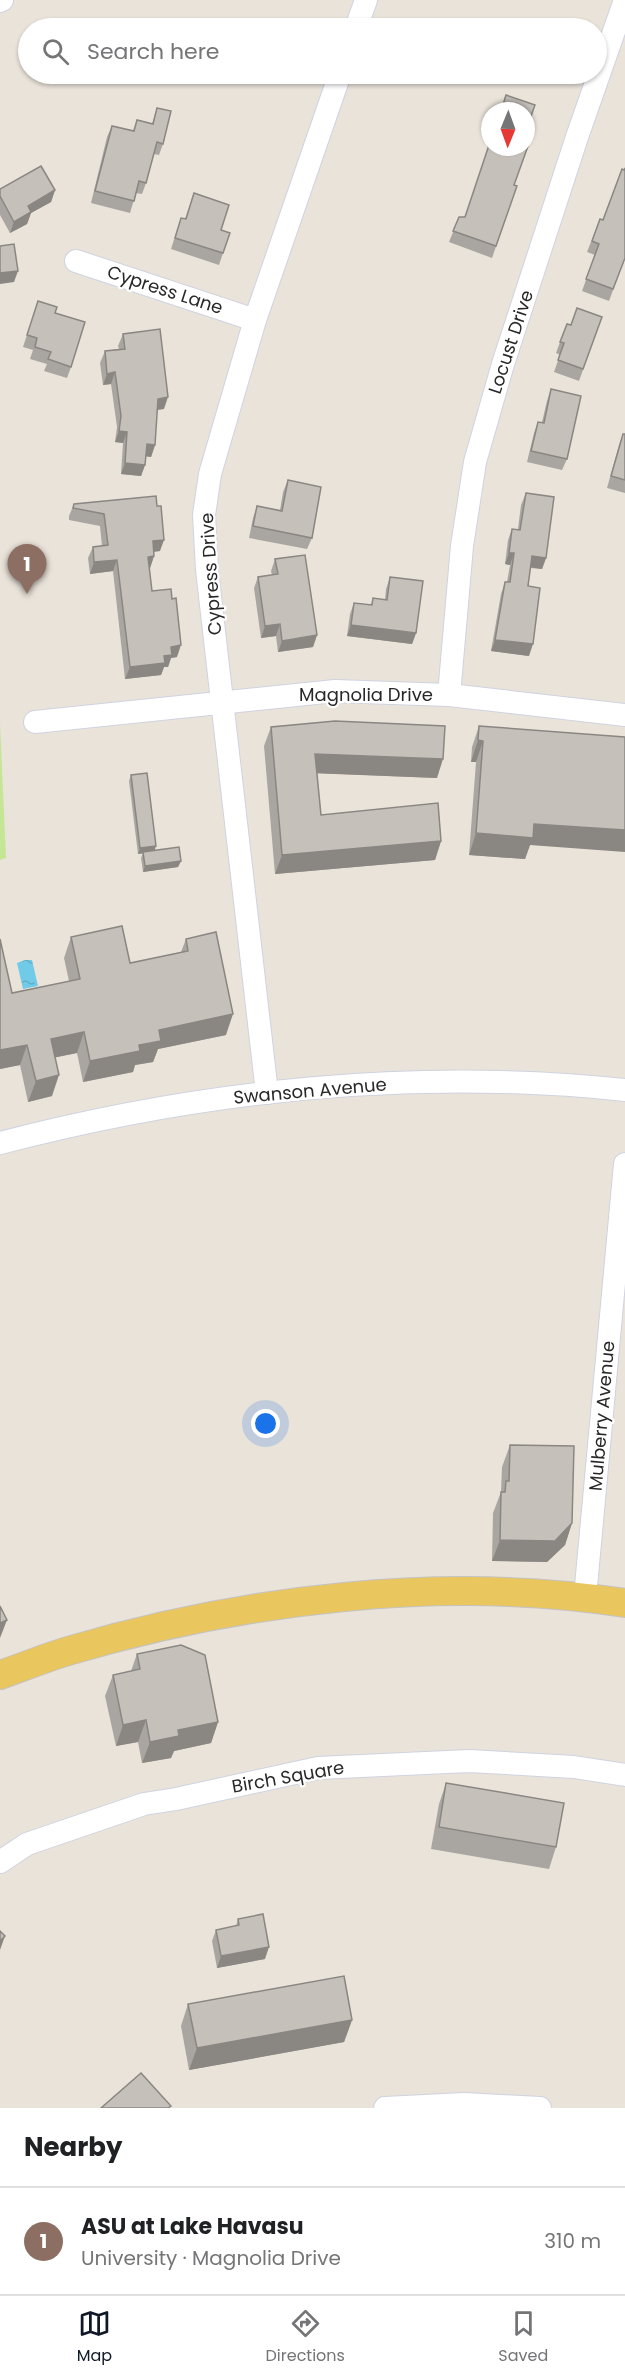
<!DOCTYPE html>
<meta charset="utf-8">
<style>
body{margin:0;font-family:Poppins,sans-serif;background:#f6f6f6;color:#202124}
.compass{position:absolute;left:481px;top:102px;width:54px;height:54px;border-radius:50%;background:#fff;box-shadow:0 2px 4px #0004;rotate:181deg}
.you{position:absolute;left:266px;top:1424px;width:21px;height:21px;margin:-15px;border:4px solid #fff;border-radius:50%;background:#1a73e8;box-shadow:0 0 0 9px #1a73e833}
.badge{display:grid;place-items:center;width:39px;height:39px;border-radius:50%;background:#111827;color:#fff;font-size:20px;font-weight:700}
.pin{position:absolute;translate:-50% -50px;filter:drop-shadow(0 2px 3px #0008)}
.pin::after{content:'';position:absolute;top:32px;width:21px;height:18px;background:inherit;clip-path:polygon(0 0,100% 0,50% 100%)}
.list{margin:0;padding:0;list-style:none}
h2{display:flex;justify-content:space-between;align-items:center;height:78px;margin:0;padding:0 24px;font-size:26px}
h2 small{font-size:20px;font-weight:400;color:#757577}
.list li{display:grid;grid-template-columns:39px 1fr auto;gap:18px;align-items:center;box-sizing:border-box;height:108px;padding:0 24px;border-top:2px solid #e0e0e0}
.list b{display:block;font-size:22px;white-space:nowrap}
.list p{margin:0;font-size:20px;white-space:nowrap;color:#757577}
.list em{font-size:20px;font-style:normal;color:#757577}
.icon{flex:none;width:33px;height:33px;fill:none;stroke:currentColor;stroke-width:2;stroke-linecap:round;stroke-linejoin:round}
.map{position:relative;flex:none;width:625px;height:2108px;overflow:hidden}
.search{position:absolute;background:#fff;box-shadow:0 2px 4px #0004;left:18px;right:18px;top:18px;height:66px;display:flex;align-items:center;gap:15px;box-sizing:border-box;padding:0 21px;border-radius:33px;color:#757577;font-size:22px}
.sheet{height:186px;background:#fff}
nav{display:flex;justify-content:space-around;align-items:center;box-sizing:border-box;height:84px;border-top:2px solid #e0e0e0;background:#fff;font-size:16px;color:#757577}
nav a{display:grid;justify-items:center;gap:3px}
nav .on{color:#111827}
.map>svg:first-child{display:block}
.pitch{fill:#c5e694}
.water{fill:url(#water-ripples)}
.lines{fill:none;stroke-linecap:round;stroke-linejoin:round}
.minor-casing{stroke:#cfd3e1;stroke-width:24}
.major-casing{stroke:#c3c3c3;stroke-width:30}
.minor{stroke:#fff;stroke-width:22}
.major{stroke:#eac65f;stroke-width:28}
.wall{fill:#a9a5a0}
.shaded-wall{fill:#8a8682}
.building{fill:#c5c0ba;stroke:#8a8682;stroke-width:1.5}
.labels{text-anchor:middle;stroke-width:4.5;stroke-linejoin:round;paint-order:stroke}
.street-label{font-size:18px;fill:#282828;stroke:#fff}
</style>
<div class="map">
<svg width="625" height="2108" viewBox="0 0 625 2108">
<defs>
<pattern id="water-ripples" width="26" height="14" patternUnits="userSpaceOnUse" patternTransform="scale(1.5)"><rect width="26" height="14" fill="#71cbe8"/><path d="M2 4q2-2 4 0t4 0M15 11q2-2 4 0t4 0" fill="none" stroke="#62aec7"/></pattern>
</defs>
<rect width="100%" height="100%" fill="#eae3da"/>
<path class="pitch" d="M0 723 6 858 0 860Z"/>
<path class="water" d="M25 960H32L38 986 23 989 17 963Z"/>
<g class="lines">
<g class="minor-casing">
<g id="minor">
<path d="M0 1 2 0"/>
<path d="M356 28 366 0"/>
<path d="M76 261 255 320"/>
<path d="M449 695 462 546 475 462 503 364 577 137 625 0"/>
<path d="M35 722 335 691 449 695 625 715"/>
<path d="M267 1093 207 570 204 515 210 474 255 320 340 74"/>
<path d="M0 1143C203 1090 416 1068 625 1090"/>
<path d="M585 1597 625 1164"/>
<path d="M0 1862 27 1844 144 1804 176 1799 318 1768 469 1761 574 1767 625 1775"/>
<path d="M385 2108 464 2104 540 2108"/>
</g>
</g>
<g class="major-casing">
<path id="major" d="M0 1675C23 1667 45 1658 68 1651 243 1599 444 1575 625 1603"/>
</g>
<use href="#minor" class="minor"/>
<use href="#major" class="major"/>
</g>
<g class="wall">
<path d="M157 108 163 144 159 155 154 154 146 183 142 194 136 193 130 213 91 203 107 137 112 126 133 131 137 120 152 124Z"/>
<path d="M514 185 517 186 492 258 449 242 459 217H464Z"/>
<path d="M0 189 55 190 51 202 31 213 27 224 10 233 0 215Z"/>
<path d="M194 193 221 230 223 253 219 265 171 249 181 218 185 219Z"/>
<path d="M600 219 625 258 609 301 582 291 595 255 587 252Z"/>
<path d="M38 301 55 313 71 367 67 378 44 371 47 364 30 359 33 350 23 347Z"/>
<path d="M602 317 579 381 554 372 560 355 556 353 560 342 571 325Z"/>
<path d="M123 334 164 409 157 410 155 445 151 457 146 456 145 465 141 476 121 474 123 443 115 442 117 427 111 384 103 385 100 363 105 351 119 349 118 346Z"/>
<path d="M551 389 567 459 562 470 527 462 534 433 538 422H542L547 401Z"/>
<path d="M623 434H625V493L607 488 619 445Z"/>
<path d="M288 480 312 538 307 549 249 538 253 518 257 506 280 510 283 492Z"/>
<path d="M526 493 546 558 542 569 530 568 528 586 529 656 491 651 501 594 505 582H507L510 565 505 564 508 540 512 529H518L521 505Z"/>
<path d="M156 496 160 551 154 552V556L150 568H149L152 591 177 657 171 658 168 667H164L161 675 125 679 113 571 90 574 88 558 93 547 102 546 100 526 69 520V516L74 504Z"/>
<path d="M275 559 317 635 313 647 278 652 276 636 261 638 254 588 258 577 272 575 271 571Z"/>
<path d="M390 577 416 633 412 644 347 636 350 614 354 603 371 605 373 598 385 600 386 589Z"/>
<path d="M479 726 530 845 525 859 469 855 476 762H471L472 747Z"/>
<path d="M271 727 437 778 317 773 321 815 441 841 435 860 275 874 264 746Z"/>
<path d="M131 775 155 850 181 861 178 867 143 872 141 858 143 853 138 854 129 781Z"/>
<path d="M71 937 130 963 181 952 186 939 226 1035 158 1049 153 1062 135 1065 133 1072 83 1082 77 1053 55 1057 52 1096 28 1102 20 1065 0 1069V939L12 993 69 981 64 958Z"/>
<path d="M510 1445 572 1523 565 1545 547 1562 492 1561 493 1513 501 1492 502 1467Z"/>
<path d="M137 1654 218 1722 211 1743 174 1751 171 1758 142 1763 138 1742 116 1746 105 1696 113 1675 131 1671Z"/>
<path d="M446 1783 556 1847 549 1869 431 1849 439 1804Z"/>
<path d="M238 1919 265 1959 217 1968 212 1941 216 1930 236 1926Z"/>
<path d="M188 2004 352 2020 344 2042 189 2070 181 2026Z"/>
</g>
<g class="shaded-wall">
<path d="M55 190 51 202 31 213 27 224 10 233 14 222 28 206Z"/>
<path d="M18 271 14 282 0 284V273Z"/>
<path d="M115 372 111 384 103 385 107 374Z"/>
<path d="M168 397 164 409 154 410 158 399Z"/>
<path d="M119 431 127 432 123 443 115 442Z"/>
<path d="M147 444 155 445 151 457 143 456Z"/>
<path d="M125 463 145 465 141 476 121 474Z"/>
<path d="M164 540 160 551 149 552 153 541Z"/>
<path d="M509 553H514L510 565 505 564Z"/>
<path d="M154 556 150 568H144L148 557Z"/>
<path d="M532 556 546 558 542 569 528 567Z"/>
<path d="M117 560 113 571 90 574 94 562Z"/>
<path d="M280 624 276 636 261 638 265 626Z"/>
<path d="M351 625 416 633 412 644 347 636Z"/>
<path d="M317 635 313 647 278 652 282 641Z"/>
<path d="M495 640 533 644 529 656 491 651Z"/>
<path d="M181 645 177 657 171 658 168 667H164L161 675 125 679 130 667 164 656 171 647Z"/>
<path d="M478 740 483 741 476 762H471Z"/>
<path d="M315 754 443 759 437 778 309 773Z"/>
<path d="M534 824 625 830V852L530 845 525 859 469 855 476 833Z"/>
<path d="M441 841 435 860 275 874 282 855Z"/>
<path d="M156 846 154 852 138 854 140 848Z"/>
<path d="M181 861 178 867 143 872 145 866Z"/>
<path d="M233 1014 226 1035 158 1049 153 1062 135 1065 133 1072 83 1082 90 1061 139 1045 159 1030Z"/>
<path d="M84 1032 77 1053 43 1060 51 1039Z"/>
<path d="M27 1045 20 1065 0 1069V1050Z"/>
<path d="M59 1075 52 1096 28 1102 36 1081Z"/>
<path d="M572 1523 565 1545 547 1562 492 1561 500 1540Z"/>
<path d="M7 1620 0 1638V1623Z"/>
<path d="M146 1720 138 1742 116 1746 123 1725Z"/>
<path d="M218 1722 211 1743 174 1751 171 1758 142 1763 150 1742 178 1730Z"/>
<path d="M5 1936 0 1950V1941Z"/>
<path d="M269 1947 265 1959 217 1968 221 1956Z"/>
<path d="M352 2020 344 2042 189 2070 197 2048Z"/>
</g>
<g class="building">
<path d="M506 95 535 105 526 130V111H501Z"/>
<path d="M157 108 171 111 163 144 157 142 146 183 139 181 134 201 95 191 112 126 134 131 137 120 153 124Z"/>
<path d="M490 142V147H526V145L528 146 514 185 517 186 496 246 453 231 459 217H465Z"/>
<path d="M41 166 55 190 28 206 31 212 14 222 0 196V189Z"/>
<path d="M625 168V258L613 289 586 279 599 244 592 241 600 219 603 220 622 169 624 170Z"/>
<path d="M194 193 229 205 221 230 230 233 223 253 175 238 181 218 186 219Z"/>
<path d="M14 244 18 271 0 273V246Z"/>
<path d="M38 301 57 307 55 313 85 322 71 367 48 359 51 352 35 347 37 338 27 335Z"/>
<path d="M577 308 602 317 583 369 558 360 564 343 560 342 567 324 571 325Z"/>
<path d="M160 329 168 397 158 399 155 445 147 444 145 465 125 463 127 432 119 431 121 416 115 372 107 374 105 351 125 349 123 334Z"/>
<path d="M551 389 581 396 567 459 531 451 538 422 544 423Z"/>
<path d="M623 434H625V480L611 476Z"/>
<path d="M288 480 321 487 312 538 253 526 257 506 282 511Z"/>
<path d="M526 493 554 497 546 558 532 556 528 586 540 588 533 644 495 640 505 582H510L514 553H509L512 529 520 530Z"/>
<path d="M156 496 157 506H161L164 540 153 541 154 556 148 557 152 591 171 589 172 599 176 598 181 645 171 647 172 655 164 656 165 663 130 667 117 560 94 562 93 547 108 545 104 514 73 508 74 504Z"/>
<path d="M305 555 317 635 282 641 280 624 265 626 258 577 278 574 275 559Z"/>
<path d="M390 577 423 581 416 633 351 625 354 603 372 605 373 598 387 600Z"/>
<path d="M335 721 445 726 443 759 315 754 321 815 438 803 441 841 282 855 271 727Z"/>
<path d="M479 726 625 737V830L534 824 533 838 476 833 483 741 478 740Z"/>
<path d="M147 773 156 846 140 848 131 775Z"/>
<path d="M179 847 181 861 145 866 143 852Z"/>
<path d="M122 926 130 963 188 951 186 939 216 932 233 1014 159 1030 161 1041 139 1045 140 1051 90 1061 84 1032 51 1039 59 1075 36 1081 27 1045 0 1050V939L12 993 80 979 71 937Z"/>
<path d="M510 1445 574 1446 572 1523 555 1541 500 1540 501 1492H505L506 1481H509Z"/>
<path d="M0 1606 7 1620 0 1623Z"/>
<path d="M181 1645 205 1655 218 1722 178 1730 179 1736 150 1742 146 1720 123 1725 113 1675 140 1669 137 1654Z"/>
<path d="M446 1783 564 1803 556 1847 439 1827Z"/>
<path d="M263 1914 269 1947 221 1956 216 1930 239 1925 238 1919Z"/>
<path d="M0 1931 5 1936 0 1941Z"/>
<path d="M344 1976 352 2020 197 2048 188 2004Z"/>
<path d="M141 2073 171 2106 168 2108H101Z"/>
</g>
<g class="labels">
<g class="street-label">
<text transform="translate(165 290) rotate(18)" y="6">Cypress Lane</text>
<text transform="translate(511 342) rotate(-72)" y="6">Locust Drive</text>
<text transform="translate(211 574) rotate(-94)" y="6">Cypress Drive</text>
<text x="366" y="701">Magnolia Drive</text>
<text transform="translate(310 1091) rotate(-5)" y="6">Swanson Avenue</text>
<text transform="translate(602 1416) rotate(-85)" y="6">Mulberry Avenue</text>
<text transform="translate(288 1777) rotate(-10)" y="6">Birch Square</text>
</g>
</g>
</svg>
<svg class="compass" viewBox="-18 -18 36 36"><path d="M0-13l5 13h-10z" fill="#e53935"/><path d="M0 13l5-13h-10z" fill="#757577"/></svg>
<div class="you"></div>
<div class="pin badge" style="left:27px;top:594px;background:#8d6e63">1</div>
<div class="search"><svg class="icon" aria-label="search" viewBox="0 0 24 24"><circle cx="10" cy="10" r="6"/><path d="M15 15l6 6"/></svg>Search here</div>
</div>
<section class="sheet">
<h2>Nearby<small></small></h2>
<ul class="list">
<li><span class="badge" style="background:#8d6e63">1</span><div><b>ASU at Lake Havasu</b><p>University · Magnolia Drive</p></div><em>310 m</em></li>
</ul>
</section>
<nav>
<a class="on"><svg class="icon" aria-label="map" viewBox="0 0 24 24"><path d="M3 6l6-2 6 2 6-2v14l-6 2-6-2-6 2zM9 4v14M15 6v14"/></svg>Map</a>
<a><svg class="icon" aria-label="directions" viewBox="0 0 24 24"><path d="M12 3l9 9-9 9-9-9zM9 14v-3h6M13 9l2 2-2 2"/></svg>Directions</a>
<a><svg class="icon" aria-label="saved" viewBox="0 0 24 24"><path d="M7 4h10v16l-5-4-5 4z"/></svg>Saved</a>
</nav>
